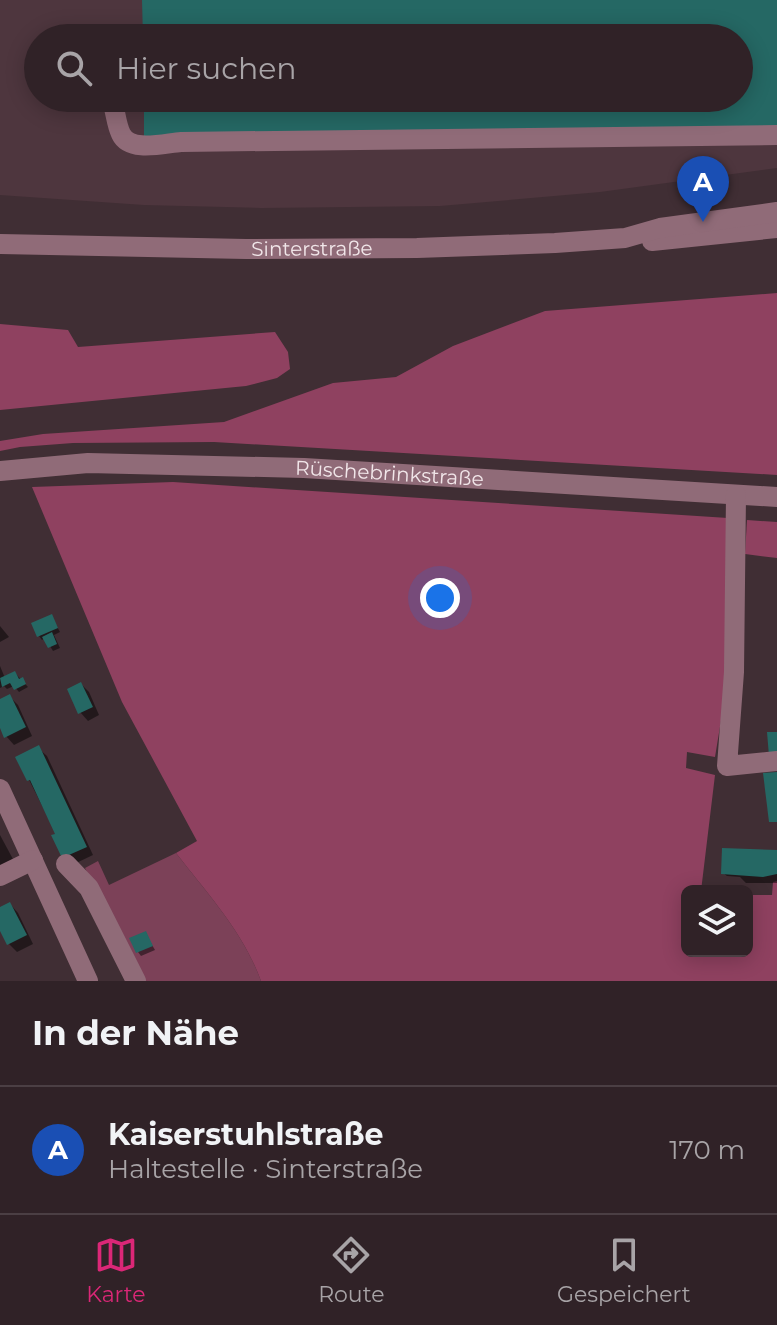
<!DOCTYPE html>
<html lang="de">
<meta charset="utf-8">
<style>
body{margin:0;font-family:Montserrat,sans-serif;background:#3c2f33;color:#f1f3f6}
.controls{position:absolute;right:24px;bottom:24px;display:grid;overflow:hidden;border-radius:12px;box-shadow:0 4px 20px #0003}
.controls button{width:72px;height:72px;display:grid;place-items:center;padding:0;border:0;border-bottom:2px solid #4b3f44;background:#302227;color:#f1f3f6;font:40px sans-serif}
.you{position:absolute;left:440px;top:598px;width:28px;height:28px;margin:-20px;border:6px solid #fff;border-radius:50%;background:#1a73e8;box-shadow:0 0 0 12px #1a73e833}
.badge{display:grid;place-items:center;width:52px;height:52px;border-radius:50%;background:#db2777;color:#fff;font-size:26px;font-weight:700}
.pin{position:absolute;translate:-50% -66px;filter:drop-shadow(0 2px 4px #0008)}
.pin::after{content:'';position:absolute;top:42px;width:28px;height:24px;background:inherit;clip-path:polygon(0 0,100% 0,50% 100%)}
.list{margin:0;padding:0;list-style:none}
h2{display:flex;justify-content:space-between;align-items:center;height:104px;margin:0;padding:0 32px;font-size:34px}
h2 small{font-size:26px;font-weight:400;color:#a8a4a7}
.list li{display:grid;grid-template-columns:52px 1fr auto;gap:24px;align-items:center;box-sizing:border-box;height:128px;padding:0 32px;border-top:2px solid #4b3f44}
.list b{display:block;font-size:30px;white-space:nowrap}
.list p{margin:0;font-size:26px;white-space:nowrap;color:#a8a4a7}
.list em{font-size:26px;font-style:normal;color:#a8a4a7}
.icon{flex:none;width:44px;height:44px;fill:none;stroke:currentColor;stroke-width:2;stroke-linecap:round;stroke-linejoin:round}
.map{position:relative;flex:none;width:777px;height:981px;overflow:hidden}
.search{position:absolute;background:#302227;box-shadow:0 4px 20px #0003;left:24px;right:24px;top:24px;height:88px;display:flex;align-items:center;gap:20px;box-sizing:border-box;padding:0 28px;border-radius:44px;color:#a8a4a7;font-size:30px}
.sheet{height:232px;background:#302227}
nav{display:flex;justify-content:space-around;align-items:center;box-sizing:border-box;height:112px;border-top:2px solid #4b3f44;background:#302227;font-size:22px;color:#a8a4a7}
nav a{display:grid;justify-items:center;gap:4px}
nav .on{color:#db2777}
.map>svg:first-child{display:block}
.built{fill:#4e363e;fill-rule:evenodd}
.green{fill:#7c4158}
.forest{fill:#8f4160}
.shadow{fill:#0007}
.building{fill:#256864}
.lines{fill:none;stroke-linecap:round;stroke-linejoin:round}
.minor{stroke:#906b78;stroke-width:20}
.labels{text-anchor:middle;stroke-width:6;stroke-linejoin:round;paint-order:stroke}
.street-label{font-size:20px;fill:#f1e6e9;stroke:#21191c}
</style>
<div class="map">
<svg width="777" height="981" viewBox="0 0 777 981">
<rect width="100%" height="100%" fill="#402e34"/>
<path class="built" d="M0 0H777V168L600 192 440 206 261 208 144 205 0 195ZM38 38H739V98H38Z"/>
<path class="green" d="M176 853C207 893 244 933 261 981H140L85 868 98 861 109 885Z"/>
<g class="forest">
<path d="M777 293V475L214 442 73 443 20 447 0 451V441L43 434 224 422 333 383 396 377 453 346 545 311Z"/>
<path d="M0 324 68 330 78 347 275 332 288 352 290 369 277 378 246 386 0 410Z"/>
<path d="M173 482 728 518 729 672 715 757 687 752 686 768 715 775 701 891H687V951H747V895H772L773 882 777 881V981H261C244 933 207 893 176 853L197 841 122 702 32 487Z"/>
<path d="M747 520 777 522V558L745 554Z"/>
</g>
<g class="shadow">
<path d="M51 616 60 632 54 635 60 648 53 651 45 638 42 640 39 636Z"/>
<path d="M0 626 9 637 0 642Z"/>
<path d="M0 666 5 678 15 673 28 687 19 692 14 686 7 689 4 686 0 688Z"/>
<path d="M81 684 89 692 99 715 88 721 80 712Z"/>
<path d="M9 696 18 705 32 736 14 745 6 736 0 724V701Z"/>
<path d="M38 748 47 756 93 855 72 865 18 758Z"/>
<path d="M0 835 14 861 0 868Z"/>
<path d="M777 852V883H746L740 877 727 876 723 873Z"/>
<path d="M10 904 18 913 33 944 17 952 9 944 0 926V909Z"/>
<path d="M145 933 155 950 141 956 138 952Z"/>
</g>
<g class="building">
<path d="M142 0H777V127L144 136V98H739V38H143Z"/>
<path d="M52 614 58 628 37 637 31 623Z"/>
<path d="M52 632 57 644 48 648 42 637Z"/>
<path d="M15 671 19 679 23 677 26 684 14 690 10 683 2 687 0 678Z"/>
<path d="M81 682 93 707 78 714 67 689Z"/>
<path d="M10 694 26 727 4 738 0 728V699Z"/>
<path d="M767 732H777V755L769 756Z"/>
<path d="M39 745 87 847 62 858 51 835 55 834 30 780 27 781 15 757Z"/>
<path d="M777 772V822H769L763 773Z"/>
<path d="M722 848 777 850V874L763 877 721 874Z"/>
<path d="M10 902 27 935 7 945 0 931V907Z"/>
<path d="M146 931 153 946 136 953 129 938Z"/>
</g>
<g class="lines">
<g class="minor">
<path d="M114 108C116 116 117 126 121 134 130 153 165 143 181 142L777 135"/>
<path d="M652 241 777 228"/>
<path id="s1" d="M0 244 246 249 417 248 555 243 625 238 660 228 777 212"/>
<path id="s2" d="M0 471 88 463 304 468 777 497"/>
<path d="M736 495 734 672 727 766 777 761"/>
<path d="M0 789 88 981"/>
<path d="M66 864 89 888 136 981"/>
<path d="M0 876 33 860"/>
</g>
</g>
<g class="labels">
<g class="street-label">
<text dy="7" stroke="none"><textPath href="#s1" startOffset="312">Sinterstraße</textPath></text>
<text dy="7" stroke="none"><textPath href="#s2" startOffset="390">Rüschebrinkstraße</textPath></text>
</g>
</g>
</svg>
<div class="controls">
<button><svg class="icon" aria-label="layers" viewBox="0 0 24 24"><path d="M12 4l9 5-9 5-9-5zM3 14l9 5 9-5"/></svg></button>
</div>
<div class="you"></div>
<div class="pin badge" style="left:703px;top:222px;background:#1a4fb4">A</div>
<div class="search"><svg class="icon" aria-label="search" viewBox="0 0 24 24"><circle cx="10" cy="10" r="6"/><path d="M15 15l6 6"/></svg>Hier suchen</div>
</div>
<section class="sheet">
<h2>In der Nähe<small></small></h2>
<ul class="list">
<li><span class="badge" style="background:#1a4fb4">A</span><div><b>Kaiserstuhlstraße</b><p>Haltestelle · Sinterstraße</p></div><em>170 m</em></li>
</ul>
</section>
<nav>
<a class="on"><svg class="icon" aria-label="map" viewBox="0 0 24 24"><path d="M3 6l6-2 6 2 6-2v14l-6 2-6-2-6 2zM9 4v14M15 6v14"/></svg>Karte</a>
<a><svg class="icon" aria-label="directions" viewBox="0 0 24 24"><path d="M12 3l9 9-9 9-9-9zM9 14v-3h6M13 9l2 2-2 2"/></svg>Route</a>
<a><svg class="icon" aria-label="saved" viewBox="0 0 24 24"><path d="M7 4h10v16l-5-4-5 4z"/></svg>Gespeichert</a>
</nav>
